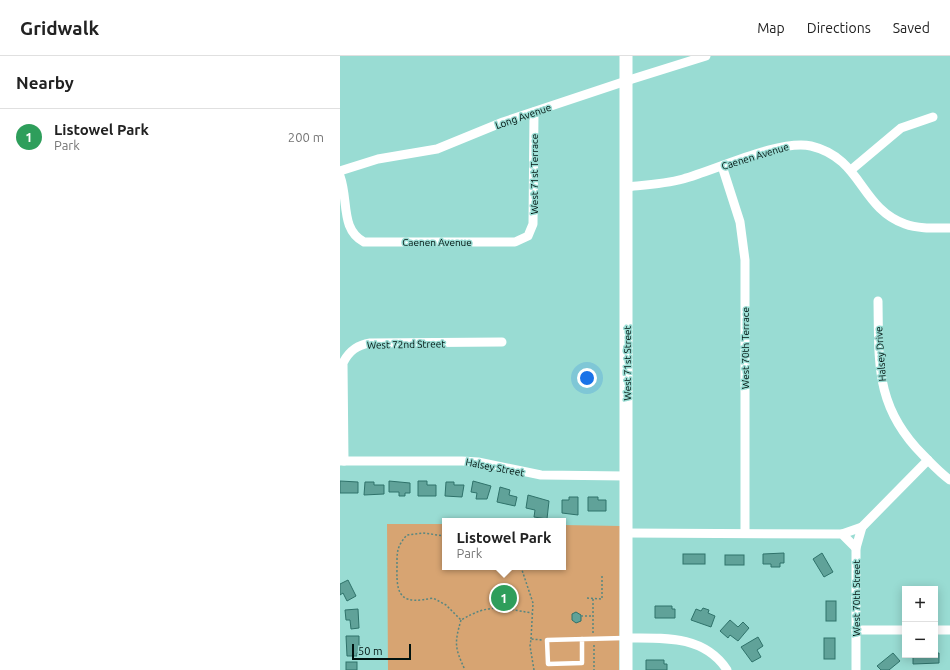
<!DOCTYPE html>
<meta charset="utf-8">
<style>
body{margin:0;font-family:Ubuntu,sans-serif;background:#f6f6f6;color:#222}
.controls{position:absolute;right:12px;bottom:12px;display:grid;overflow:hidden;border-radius:0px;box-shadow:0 2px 10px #0003}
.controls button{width:36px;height:36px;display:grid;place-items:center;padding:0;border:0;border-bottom:1px solid #e0e0e0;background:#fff;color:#222;font:20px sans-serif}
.scale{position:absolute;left:12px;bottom:10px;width:59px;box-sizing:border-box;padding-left:4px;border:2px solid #00120f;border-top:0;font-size:11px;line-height:14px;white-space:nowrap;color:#00120f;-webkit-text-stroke:3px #99dcd3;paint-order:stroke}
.you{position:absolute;left:247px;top:322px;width:14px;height:14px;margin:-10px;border:3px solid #fff;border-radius:50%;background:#1a73e8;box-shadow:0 0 0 6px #1a73e833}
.badge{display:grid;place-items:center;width:26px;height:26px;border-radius:50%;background:#111827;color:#fff;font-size:13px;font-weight:700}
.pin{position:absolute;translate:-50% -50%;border:2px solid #fff;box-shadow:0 1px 4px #0006}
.popup{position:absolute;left:102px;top:462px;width:124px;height:52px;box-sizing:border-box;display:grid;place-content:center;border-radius:0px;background:#fff;filter:drop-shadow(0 1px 3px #0005);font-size:13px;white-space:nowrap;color:#767676}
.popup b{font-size:15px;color:#222}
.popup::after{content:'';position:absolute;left:50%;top:100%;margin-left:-8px;border:8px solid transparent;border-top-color:#fff}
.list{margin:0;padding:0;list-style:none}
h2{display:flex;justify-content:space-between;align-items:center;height:52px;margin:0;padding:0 16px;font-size:17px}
h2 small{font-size:13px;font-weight:400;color:#767676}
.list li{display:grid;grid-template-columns:26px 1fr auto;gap:12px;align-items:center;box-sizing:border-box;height:56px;padding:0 16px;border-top:1px solid #e0e0e0}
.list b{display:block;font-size:15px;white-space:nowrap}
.list p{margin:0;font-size:13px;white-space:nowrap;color:#767676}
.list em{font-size:13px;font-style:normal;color:#767676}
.map{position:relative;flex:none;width:610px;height:614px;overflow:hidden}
header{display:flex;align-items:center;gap:24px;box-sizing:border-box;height:56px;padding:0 20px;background:#fff;border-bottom:1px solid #e0e0e0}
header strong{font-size:19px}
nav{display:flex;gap:22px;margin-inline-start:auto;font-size:14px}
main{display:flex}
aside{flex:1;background:#fff}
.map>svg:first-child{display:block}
.green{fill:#d7a472}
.building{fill:#60a299;stroke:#2f726a}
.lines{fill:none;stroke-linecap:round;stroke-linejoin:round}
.path{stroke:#588680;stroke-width:1.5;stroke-dasharray:2 2;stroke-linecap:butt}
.lane{stroke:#fff;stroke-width:4.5}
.street{stroke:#fff;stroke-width:9}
.secondary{stroke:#fff;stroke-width:13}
.labels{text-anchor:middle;stroke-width:3;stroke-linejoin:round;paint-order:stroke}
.street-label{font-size:10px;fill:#00120f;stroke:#99dcd3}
</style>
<header>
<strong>Gridwalk</strong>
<nav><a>Map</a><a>Directions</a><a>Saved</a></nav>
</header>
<main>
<aside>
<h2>Nearby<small></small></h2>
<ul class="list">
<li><span class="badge" style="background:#2e9e5b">1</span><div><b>Listowel Park</b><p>Park</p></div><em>200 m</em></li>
</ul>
</aside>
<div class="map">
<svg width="610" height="614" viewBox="0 0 610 614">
<rect width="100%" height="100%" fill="#99dcd3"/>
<path class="green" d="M47 468H105V511H223V469L280 470 279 614H48Z"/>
<g class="building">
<path d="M0 425 18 426V437H0Z"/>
<path d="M49 425 70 427V437H65V440H59V436H49Z"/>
<path d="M78 425H87V429H96V440H78Z"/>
<path d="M133 425 151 430 147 443H136L137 437 131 436Z"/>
<path d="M25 426H34V429H44V438L24 439Z"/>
<path d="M106 426H114V429H124L122 441 105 440Z"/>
<path d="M160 431 170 434 169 439 177 441 175 450 157 446Z"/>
<path d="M188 439 209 445 207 463 194 461 195 454 186 452Z"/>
<path d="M229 441H238V459L222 457V444H229Z"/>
<path d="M248 441H258V444H266V455H248Z"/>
<path d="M444 497V507H440V511H431V508H423V498Z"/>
<path d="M482 497 493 516 484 521 473 503Z"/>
<rect x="343" y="498" width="22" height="10"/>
<rect x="385" y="499" width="19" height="10"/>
<path d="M8 524 16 540 7 545 3 537 0 539V528Z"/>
<rect x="486" y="545" width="10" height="20"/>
<path d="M315 550H332V553H335V562H315Z"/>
<path d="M363 552 369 554 368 557 375 560 371 571 351 564 356 553 361 555Z"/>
<path d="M18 553 19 572 11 573 10 564H6L5 554Z"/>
<path d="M236 556 241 559V565L236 567 232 564V558Z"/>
<path d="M390 564 398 571 403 566 409 572 398 585 390 579 388 582 380 575Z"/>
<path d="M6 580H19V590H21V597H17V600H7Z"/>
<path d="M418 581 423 590 417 594 421 601 412 606 401 591Z"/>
<rect x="484" y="582" width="11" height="21"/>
<path d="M553 597 560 605 549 614H541L537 610Z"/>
<path d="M595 597H599V607L573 608V599H595Z"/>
<path d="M306 604H324V608H327V614H306Z"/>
<rect x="6" y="606" width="11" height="8"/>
</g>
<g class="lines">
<g class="path">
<path d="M105 480 83 477 67 479C56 491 57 497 57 513 56 543 64 548 93 542L106 549 121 564C150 547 161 552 192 557"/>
<path d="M181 511 193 547 191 583"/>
<path d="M247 542 262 543V520H260"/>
<path d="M253 543V577"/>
<path d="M241 560H253"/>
<path d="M121 564C114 588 115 592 125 614"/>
<path d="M254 589V614"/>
<path d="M194 614 190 590 191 583 202 584"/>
</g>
<path class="lane" d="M242 583V607L208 608 207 584 284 582"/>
<g class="street">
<path d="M382 110 400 166 405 204V477"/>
<path d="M511 114 561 72 593 61"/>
<path d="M0 115 38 103 97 93 163 66 286 25 366 0"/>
<path d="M0 120C9 145 0 173 24 186H175L188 180 193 168 194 56"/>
<path d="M286 131C305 129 324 128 343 123 376 114 440 83 471 90 522 102 520 152 565 168 579 173 595 172 610 172"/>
<path d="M538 245C539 308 535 351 583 399 591 407 600 417 610 424"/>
<path d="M0 405H122L138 406 201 419 286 420"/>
<path d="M4 405 3 307C9 295 17 289 30 287L162 286"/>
<path d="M286 477 502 478 516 492"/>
<path d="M502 478 522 471"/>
<path d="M516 574H565"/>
<path d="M595 574H610"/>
<path d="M286 582C324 582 364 579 387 614"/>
<path d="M516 614V492L522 471 588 404"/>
</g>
<path class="secondary" d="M286 614V0"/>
</g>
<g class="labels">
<g class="street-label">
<text transform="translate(183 60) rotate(-19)" y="4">Long Avenue</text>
<text transform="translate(415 100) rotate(-17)" y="4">Caenen Avenue</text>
<text transform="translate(194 118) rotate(-90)" y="4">West 71st Terrace</text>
<text x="97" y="190">Caenen Avenue</text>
<text transform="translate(66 288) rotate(-1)" y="4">West 72nd Street</text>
<text transform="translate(405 292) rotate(-90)" y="4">West 70th Terrace</text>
<text transform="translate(540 298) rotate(-94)" y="4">Halsey Drive</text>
<text transform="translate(287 307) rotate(-90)" y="4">West 71st Street</text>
<text transform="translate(155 411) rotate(11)" y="4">Halsey Street</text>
<text transform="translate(516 542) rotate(-90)" y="4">West 70th Street</text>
</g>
</g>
</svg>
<div class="controls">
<button>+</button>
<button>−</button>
</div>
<div class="scale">50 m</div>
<div class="you"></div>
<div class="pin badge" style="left:164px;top:542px;background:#2e9e5b">1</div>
<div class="popup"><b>Listowel Park</b>Park</div>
</div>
</main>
